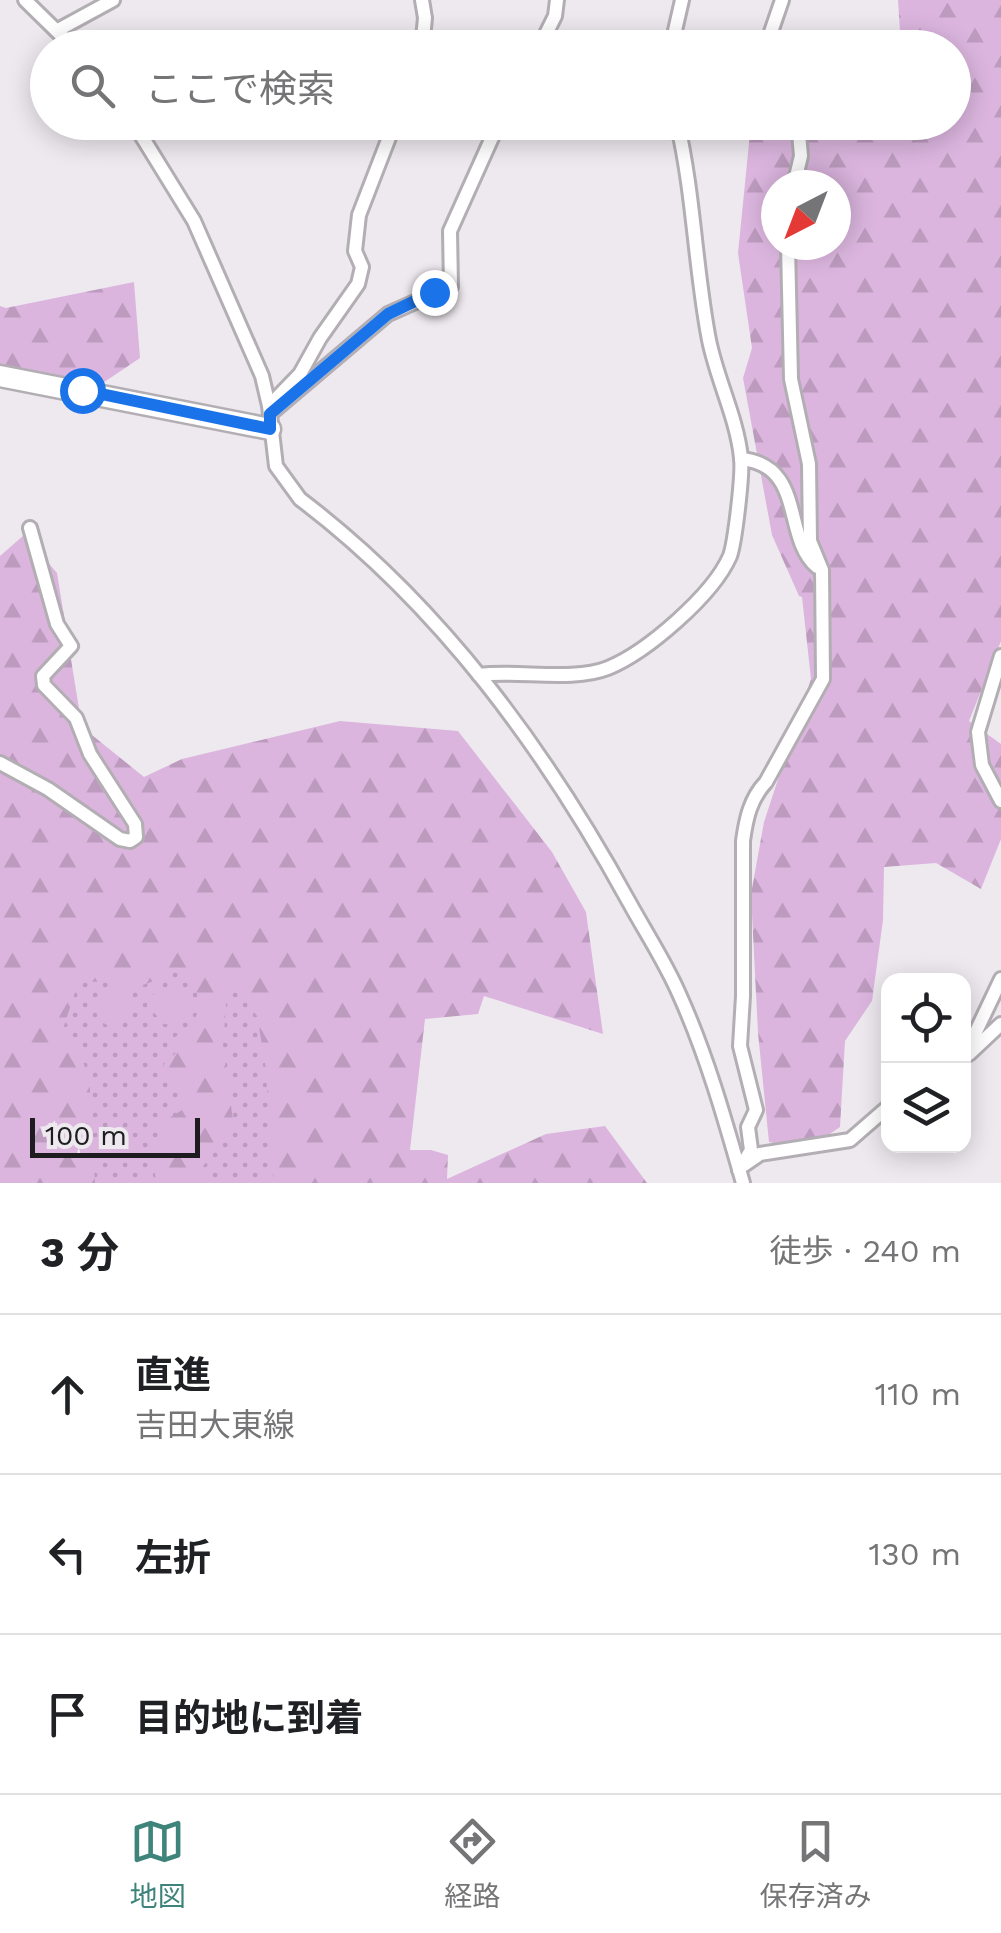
<!DOCTYPE html>
<html lang="ja">
<meta charset="utf-8">
<style>
body{margin:0;font-family:"Work Sans","Noto Sans JP",sans-serif;background:#f6f6f6;color:#202124}
.controls{position:absolute;right:30px;bottom:30px;display:grid;overflow:hidden;border-radius:20px;box-shadow:0 5px 25px #0003}
.controls button{width:90px;height:90px;display:grid;place-items:center;padding:0;border:0;border-bottom:2px solid #e0e0e0;background:#fff;color:#202124;font:50px sans-serif}
.compass{position:absolute;left:761px;top:170px;width:90px;height:90px;border-radius:50%;background:#fff;box-shadow:0 5px 25px #0003;rotate:222deg}
.scale{position:absolute;left:30px;bottom:25px;width:170px;box-sizing:border-box;padding-left:10px;border:5px solid #1d1c1e;border-top:0;font-size:28px;line-height:35px;white-space:nowrap;color:#1d1c1e;-webkit-text-stroke:8px #eee9ef;paint-order:stroke}
.stop{position:absolute;width:30px;height:30px;margin:-22px;border:8px solid #1a73e8;border-radius:50%;background:#fff}
.stop.end{background:#1a73e8;border-color:#fff;box-shadow:0 2px 10px #0008}
.list{margin:0;padding:0;list-style:none}
h2{display:flex;justify-content:space-between;align-items:center;height:130px;margin:0;padding:0 40px;font-size:42px}
h2 small{font-size:32px;font-weight:400;color:#757577}
.list li{display:grid;grid-template-columns:65px 1fr auto;gap:30px;align-items:center;box-sizing:border-box;height:160px;padding:0 40px;border-top:2px solid #e0e0e0}
.list b{display:block;font-size:38px;white-space:nowrap}
.list p{margin:0;font-size:32px;white-space:nowrap;color:#757577}
.list em{font-size:32px;font-style:normal;color:#757577}
.icon{flex:none;width:55px;height:55px;fill:none;stroke:currentColor;stroke-width:2;stroke-linecap:round;stroke-linejoin:round}
.map{position:relative;flex:none;width:1001px;height:1183px;overflow:hidden}
.search{position:absolute;background:#fff;box-shadow:0 5px 25px #0003;left:30px;right:30px;top:30px;height:110px;display:flex;align-items:center;gap:25px;box-sizing:border-box;padding:0 35px;border-radius:55px;color:#757577;font-size:38px}
.sheet{height:610px;background:#fff}
nav{display:flex;justify-content:space-around;align-items:center;box-sizing:border-box;height:140px;border-top:2px solid #e0e0e0;background:#fff;font-size:28px;color:#757577}
nav a{display:grid;justify-items:center;gap:5px}
nav .on{color:#3e847a}
.map>svg:first-child{display:block}
.grass{fill:url(#grass-dots)}
.forest{fill:url(#forest-firs);fill-rule:evenodd}
.pitch{fill:#dbb5de}
.lines{fill:none;stroke-linecap:round;stroke-linejoin:round}
.street-casing{stroke:#b3aeb3;stroke-width:18}
.primary-casing{stroke:#b3aeb3;stroke-width:25}
.street{stroke:#fff;stroke-width:12}
.primary{stroke:#fff;stroke-width:20}
.route{stroke:#1a73e8;stroke-width:12}
</style>
<div class="map">
<svg width="1001" height="1183" viewBox="0 0 1001 1183">
<defs>
<pattern id="grass-dots" width="8" height="8" patternUnits="userSpaceOnUse" patternTransform="scale(2.5)"><rect width="8" height="8" fill="#dbb5de"/><path d="M2 2h.1M6 6h.1" fill="none" stroke="#bc9bbe" stroke-width="1.8" stroke-linecap="round"/></pattern>
<pattern id="forest-firs" width="22" height="20" patternUnits="userSpaceOnUse" patternTransform="scale(2.5)"><rect width="22" height="20" fill="#dbb5de"/><path d="M5 1l3.5 6h-7zM16 11l3.5 6h-7z" fill="#bc9bbe"/></pattern>
</defs>
<rect width="100%" height="100%" fill="#eee9ef"/>
<path class="grass" d="M137 953 261 971 298 1183H89L37 1003Z"/>
<g class="forest">
<path d="M898 0H1001V641L969 721 1001 744V839L981 889 936 863 884 867 883 920 872 1001 845 1041 840 1127 808 1149 769 1142 758 1033 751 894 764 822 811 679 802 597 799 596 772 535 743 378 752 348 738 253 751 123 954 122V48L901 47ZM776 185H836V245H776Z"/>
<path d="M134 282 140 358 88 393 0 370V306L6 308Z"/>
<path d="M24 535 57 573 82 727 144 777 182 759 340 721 458 731 552 852 586 912 603 1034 484 996 478 1014 425 1019 410 1150H431L448 1155 447 1179 546 1134 605 1126 647 1183H274L265 1062 257 1016 228 980 223 1046 234 1128 200 1170 197 1183H158L155 1175 161 1123 182 1110 178 1090 163 1065 178 1051 175 1037C201 1023 202 1006 193 980L170 969 160 979 128 990 105 981 78 983 64 1026C97 1082 96 1093 77 1153L94 1169 95 1183H0V556Z"/>
</g>
<g class="pitch">
<path d="M171 988 187 998 191 1015 180 1025 164 1024 147 1005 156 990Z"/>
<circle cx="113" cy="1009" r="17"/>
</g>
<g class="lines">
<g class="street-casing">
<g id="street">
<path d="M25 0 74 48"/>
<path d="M58 30 113 0"/>
<path d="M422 48 425 18 422 0"/>
<path d="M539 48 555 16 557 0"/>
<path d="M671 48 682 0"/>
<path d="M770 48V35L782 0"/>
<path d="M133 122 194 221 262 376 269 406 276 466 300 499C440 605 545 749 629 902 646 933 666 963 680 996 707 1056 725 1120 743 1183"/>
<path d="M794 185 801 156 798 122"/>
<path d="M271 404 300 374 320 338 358 284 362 267 355 251 359 215 395 122"/>
<path d="M270 414 388 314 451 286 450 231 499 122"/>
<path d="M741 459C806 465 782 538 817 567"/>
<path d="M1001 656 978 732 982 765 1001 801"/>
<path d="M479 675C518 670 573 682 608 668 647 652 713 595 730 556 735 542 743 474 741 458 737 418 717 380 709 340 695 268 694 194 677 122"/>
<path d="M0 763 48 789 120 839 130 841 136 837 135 824 90 754 76 718 44 685 43 676 71 646 57 624 30 528"/>
<path d="M969 1054 1001 1024"/>
<path d="M964 1057 1001 979"/>
<path d="M744 1165 760 1154 850 1140 888 1107"/>
<path d="M739 1170 751 1150 748 1127 756 1110 740 1046 743 996V841C746 819 750 799 766 782L823 679 822 570 810 541 809 464 791 379 788 245"/>
</g>
</g>
<g class="primary-casing">
<path id="primary" d="M0 376 270 429"/>
</g>
<use href="#street" class="street"/>
<use href="#primary" class="primary"/>
</g>
<g class="lines">
<path class="route" d="M82 390 270 429V414L388 314 434 292"/>
</g>
</svg>
<div class="controls">
<button><svg class="icon" aria-label="locate" viewBox="0 0 24 24"><circle cx="12" cy="12" r="6"/><path d="M12 2v4M12 18v4M2 12h4M18 12h4"/></svg></button>
<button><svg class="icon" aria-label="layers" viewBox="0 0 24 24"><path d="M12 4l9 5-9 5-9-5zM3 14l9 5 9-5"/></svg></button>
</div>
<svg class="compass" viewBox="-18 -18 36 36"><path d="M0-13l5 13h-10z" fill="#e53935"/><path d="M0 13l5-13h-10z" fill="#757577"/></svg>
<div class="scale">100 m</div>
<div class="stop" style="left:82px;top:390px"></div>
<div class="stop end" style="left:434px;top:292px"></div>
<div class="search"><svg class="icon" aria-label="search" viewBox="0 0 24 24"><circle cx="10" cy="10" r="6"/><path d="M15 15l6 6"/></svg>ここで検索</div>
</div>
<section class="sheet">
<h2>3 分<small>徒歩 · 240 m</small></h2>
<ul class="list">
<li><svg class="icon" aria-label="ahead" viewBox="0 0 24 24"><path d="M12 20V5M6 11l6-6 6 6"/></svg><div><b>直進</b><p>吉田大東線</p></div><em>110 m</em></li>
<li><svg class="icon" aria-label="left" viewBox="0 0 24 24"><path d="M17 20v-9H6M10 6l-5 5 5 5"/></svg><div><b>左折</b></div><em>130 m</em></li>
<li><svg class="icon" aria-label="arrive" viewBox="0 0 24 24"><path d="M6 21V4h12l-3 4 3 4H6"/></svg><div><b>目的地に到着</b></div></li>
</ul>
</section>
<nav>
<a class="on"><svg class="icon" aria-label="map" viewBox="0 0 24 24"><path d="M3 6l6-2 6 2 6-2v14l-6 2-6-2-6 2zM9 4v14M15 6v14"/></svg>地図</a>
<a><svg class="icon" aria-label="directions" viewBox="0 0 24 24"><path d="M12 3l9 9-9 9-9-9zM9 14v-3h6M13 9l2 2-2 2"/></svg>経路</a>
<a><svg class="icon" aria-label="saved" viewBox="0 0 24 24"><path d="M7 4h10v16l-5-4-5 4z"/></svg>保存済み</a>
</nav>
